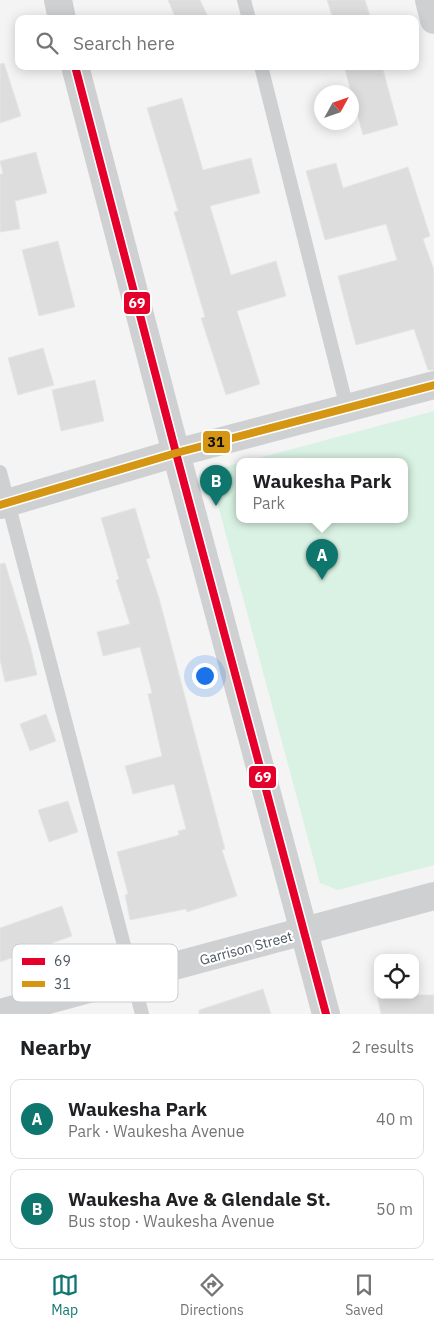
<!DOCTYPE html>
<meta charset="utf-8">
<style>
body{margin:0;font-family:"IBM Plex Sans",sans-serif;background:#f6f6f6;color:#202124}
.controls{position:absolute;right:15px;bottom:15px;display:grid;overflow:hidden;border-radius:10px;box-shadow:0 2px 12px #0003}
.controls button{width:45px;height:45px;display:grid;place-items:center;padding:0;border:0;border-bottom:1px solid #e0e0e0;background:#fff;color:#202124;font:25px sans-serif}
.compass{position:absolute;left:314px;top:85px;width:45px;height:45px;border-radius:50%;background:#fff;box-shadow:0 2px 12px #0003;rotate:50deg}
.you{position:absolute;left:204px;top:675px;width:18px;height:18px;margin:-12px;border:4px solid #fff;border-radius:50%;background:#1a73e8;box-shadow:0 0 0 8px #1a73e833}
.badge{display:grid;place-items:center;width:32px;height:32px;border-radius:50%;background:#0f766e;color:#fff;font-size:16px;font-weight:700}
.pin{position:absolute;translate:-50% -41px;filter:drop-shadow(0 1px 2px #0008)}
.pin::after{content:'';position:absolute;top:26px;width:18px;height:15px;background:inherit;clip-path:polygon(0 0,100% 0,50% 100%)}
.popup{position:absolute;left:236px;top:458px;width:172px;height:65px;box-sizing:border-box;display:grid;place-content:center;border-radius:10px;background:#fff;filter:drop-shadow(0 1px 4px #0005);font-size:16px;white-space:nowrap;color:#757577}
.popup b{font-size:19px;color:#202124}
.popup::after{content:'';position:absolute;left:50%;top:100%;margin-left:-10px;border:10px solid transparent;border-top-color:#fff}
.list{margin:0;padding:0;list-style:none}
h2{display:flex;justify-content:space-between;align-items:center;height:65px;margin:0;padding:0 20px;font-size:21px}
h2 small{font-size:16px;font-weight:400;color:#757577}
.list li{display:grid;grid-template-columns:32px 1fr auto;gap:15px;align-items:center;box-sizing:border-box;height:80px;margin:0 10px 10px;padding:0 10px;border:1px solid #e0e0e0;border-radius:10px}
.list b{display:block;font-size:19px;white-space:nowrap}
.list p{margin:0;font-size:16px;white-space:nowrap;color:#757577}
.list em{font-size:16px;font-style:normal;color:#757577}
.icon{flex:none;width:28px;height:28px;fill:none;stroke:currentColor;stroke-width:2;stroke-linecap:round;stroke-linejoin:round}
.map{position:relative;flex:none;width:434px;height:1014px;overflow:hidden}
.search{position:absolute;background:#fff;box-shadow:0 2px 12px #0003;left:15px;right:15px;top:15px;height:55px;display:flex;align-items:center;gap:12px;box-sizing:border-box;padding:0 18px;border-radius:10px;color:#757577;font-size:19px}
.sheet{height:245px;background:#fff}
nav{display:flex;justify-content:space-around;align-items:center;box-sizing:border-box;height:70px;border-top:1px solid #e0e0e0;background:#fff;font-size:14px;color:#757577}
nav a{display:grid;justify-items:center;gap:2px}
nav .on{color:#0f766e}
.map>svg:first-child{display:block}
.green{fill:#d9f2e3}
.building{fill:#ddddde;stroke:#e5e6e7}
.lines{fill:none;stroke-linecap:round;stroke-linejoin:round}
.lane{stroke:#ced0d2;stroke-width:14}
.street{stroke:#ced0d2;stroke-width:28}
.bus-1-casing{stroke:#fff;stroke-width:11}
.bus-2-casing{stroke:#fff;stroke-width:11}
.bus-1{stroke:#e4002b;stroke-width:8}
.bus-2{stroke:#d49613;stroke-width:8}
.labels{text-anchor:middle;stroke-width:4.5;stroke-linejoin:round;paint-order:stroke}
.street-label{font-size:14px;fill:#4a5661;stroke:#fff}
.key{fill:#fff;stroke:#c9ccd0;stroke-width:1}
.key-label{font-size:14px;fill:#4a5661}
.line-badge{stroke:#fff;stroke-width:2}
.badge-label{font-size:14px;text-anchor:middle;font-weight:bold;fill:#fff}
.pale-badge-label{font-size:14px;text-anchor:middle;font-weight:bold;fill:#111}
</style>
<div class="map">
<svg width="434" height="1014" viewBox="0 0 434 1014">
<rect width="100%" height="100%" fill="#f4f4f4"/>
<path class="green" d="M434 411V865L338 890 320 883 212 483 225 467 239 463 240 519H404V461H247Z"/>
<g class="building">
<path d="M168 0H200L209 19H176Z"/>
<path d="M327 0H365L371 19H333Z"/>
<path d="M4 63 21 116 0 123V64Z"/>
<path d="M344 66H382L398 125 363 135Z"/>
<path d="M182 98 203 170 251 158 260 193 210 206 231 275 276 261 286 296 237 311 260 384 226 395 201 318 205 317 174 212 178 211 147 108Z"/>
<path d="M36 152 47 193 15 201 20 229 0 232V174H3L0 161Z"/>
<path d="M336 163 343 188 408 167 430 236 423 239 434 270V370H428L414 329 356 345 338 276 397 260 386 224 325 240 306 171Z"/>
<path d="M58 241 75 307 39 316 22 250Z"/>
<path d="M43 348 54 385 18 395 8 358Z"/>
<path d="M95 380 104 421 61 431 52 390Z"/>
<path d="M135 508 150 558 146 559 159 598 225 849 222 850 237 896 187 912 186 909 130 920 125 895 128 894 117 852 179 835 178 831 186 829 174 784 133 794 125 766 162 756 148 694 152 693 140 647 103 656 97 632 130 624 116 580 119 579 101 518Z"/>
<path d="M5 563 30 645 37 675 5 682 0 660V564Z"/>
<path d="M46 714 56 741 30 751 20 724Z"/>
<path d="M68 801 78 832 49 842 38 810Z"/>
<path d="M62 906 72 936 0 962V928Z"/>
<path d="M263 989 271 1014H199V1010Z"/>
<path d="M377 995H434V1014H381Z"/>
</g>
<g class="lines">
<g class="lane">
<path d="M244 0 249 19"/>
<path d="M261 66 347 408"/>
<path d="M0 472 142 1014"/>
</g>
<g class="street">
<path d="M58 0 62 19"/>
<path d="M429 0 434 20"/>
<path d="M75 66 176 453 326 1014"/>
<path d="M0 505 176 453 434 385"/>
<path d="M0 1013 434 896"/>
</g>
<g class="bus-1-casing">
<path id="bus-1" d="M75 66 176 453 326 1014"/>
</g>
<g class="bus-2-casing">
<path id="bus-2" d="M0 505 176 453 434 385"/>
</g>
<use href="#bus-1" class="bus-1"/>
<use href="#bus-2" class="bus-2"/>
</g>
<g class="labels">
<g class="street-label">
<text transform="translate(246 948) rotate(-15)" y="5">Garrison Street</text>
</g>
</g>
<rect x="12" y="944" width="166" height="58" rx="8" class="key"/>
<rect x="22" y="958" width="23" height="7" fill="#e4002b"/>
<rect x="22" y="981" width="23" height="6" fill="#d49613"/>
<g class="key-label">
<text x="54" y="966">69</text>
<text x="54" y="989">31</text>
</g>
<g class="line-badge">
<rect x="123" y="291" width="28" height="24" rx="5" fill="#e4002b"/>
<rect x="202" y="430" width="29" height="24" rx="5" fill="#d49613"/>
<rect x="248" y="765" width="29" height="24" rx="5" fill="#e4002b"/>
</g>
<g class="badge-label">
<text x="137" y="308">69</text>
<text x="263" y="782">69</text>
</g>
<g class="pale-badge-label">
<text x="216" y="447">31</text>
</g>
</svg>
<div class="controls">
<button><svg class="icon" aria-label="locate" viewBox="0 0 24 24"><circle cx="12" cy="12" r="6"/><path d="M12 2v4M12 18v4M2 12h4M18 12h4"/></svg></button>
</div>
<svg class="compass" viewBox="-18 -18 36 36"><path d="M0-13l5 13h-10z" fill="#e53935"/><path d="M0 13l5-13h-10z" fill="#757577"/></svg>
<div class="you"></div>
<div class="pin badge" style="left:322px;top:580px">A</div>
<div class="popup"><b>Waukesha Park</b>Park</div>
<div class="pin badge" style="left:216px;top:506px">B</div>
<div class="search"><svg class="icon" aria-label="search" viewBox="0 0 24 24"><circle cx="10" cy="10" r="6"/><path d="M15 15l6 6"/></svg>Search here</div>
</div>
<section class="sheet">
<h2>Nearby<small>2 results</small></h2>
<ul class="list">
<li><span class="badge">A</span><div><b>Waukesha Park</b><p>Park · Waukesha Avenue</p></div><em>40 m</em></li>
<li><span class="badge">B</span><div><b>Waukesha Ave &amp; Glendale St.</b><p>Bus stop · Waukesha Avenue</p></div><em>50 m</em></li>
</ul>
</section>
<nav>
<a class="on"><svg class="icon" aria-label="map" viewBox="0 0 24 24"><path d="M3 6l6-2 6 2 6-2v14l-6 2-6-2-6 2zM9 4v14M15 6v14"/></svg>Map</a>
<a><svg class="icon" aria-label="directions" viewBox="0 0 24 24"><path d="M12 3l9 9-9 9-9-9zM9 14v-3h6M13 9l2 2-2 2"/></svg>Directions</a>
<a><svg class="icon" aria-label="saved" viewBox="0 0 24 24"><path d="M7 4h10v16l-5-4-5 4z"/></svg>Saved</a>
</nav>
